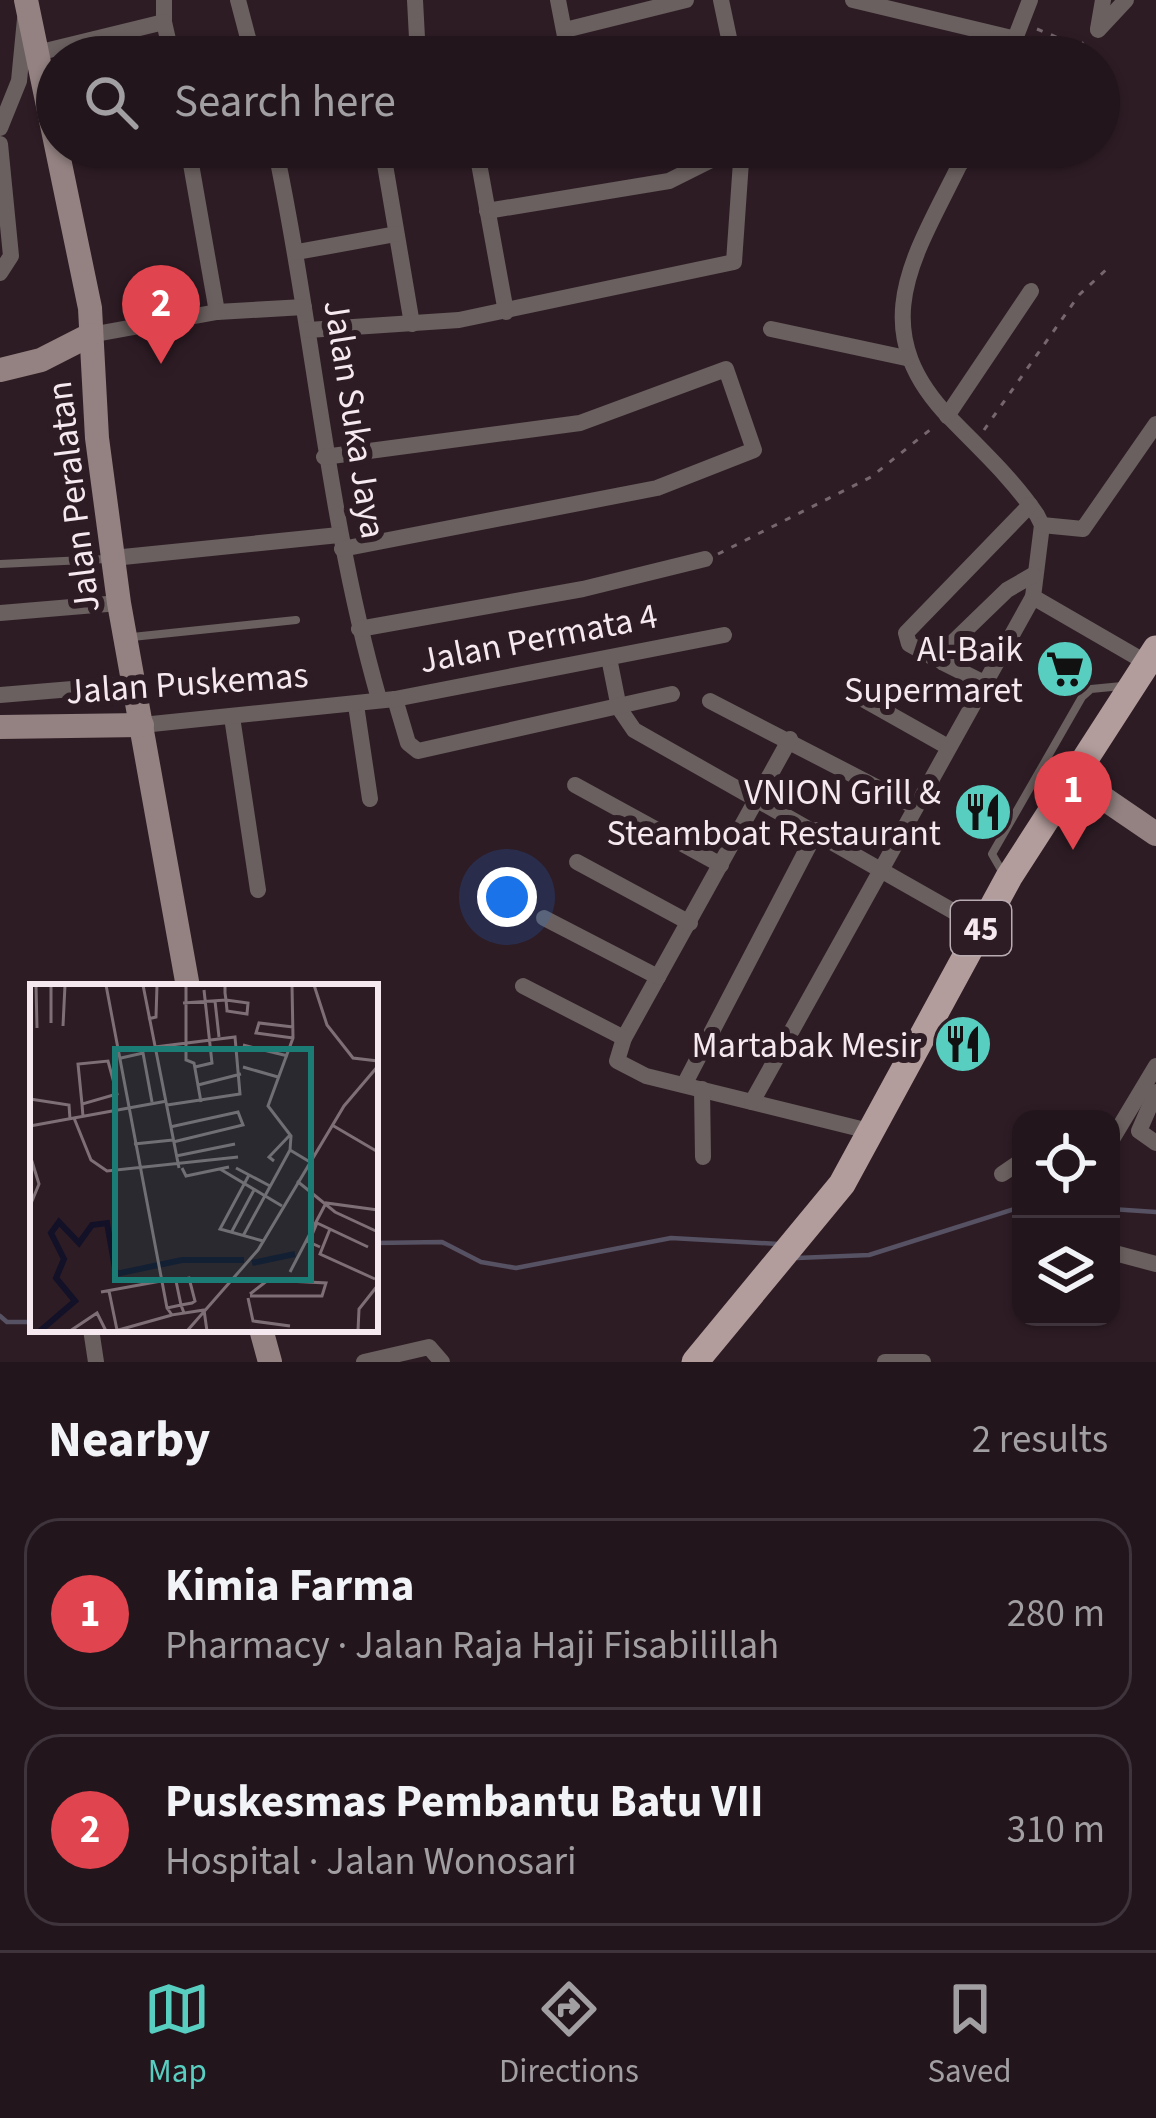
<!DOCTYPE html>
<meta charset="utf-8">
<style>
body{margin:0;font-family:"Source Sans 3",sans-serif;background:#2e2229;color:#f1f3f6}
.controls{position:absolute;right:36px;bottom:36px;display:grid;overflow:hidden;border-radius:24px;box-shadow:0 3px 9px #0004}
.controls button{width:108px;height:108px;display:grid;place-items:center;padding:0;border:0;border-bottom:3px solid #3f343b;background:#22151c;color:#f1f3f6;font:60px sans-serif}
.you{position:absolute;left:507px;top:897px;width:42px;height:42px;margin:-30px;border:9px solid #fff;border-radius:50%;background:#1a73e8;box-shadow:0 0 0 18px #1a73e833}
.badge{display:grid;place-items:center;width:78px;height:78px;border-radius:50%;background:#58cec0;color:#fff;font-size:39px;font-weight:700}
.pin{position:absolute;translate:-50% -99px;filter:drop-shadow(0 3px 6px #0008)}
.pin::after{content:'';position:absolute;top:63px;width:42px;height:36px;background:inherit;clip-path:polygon(0 0,100% 0,50% 100%)}
.list{margin:0;padding:0;list-style:none}
h2{display:flex;justify-content:space-between;align-items:center;height:156px;margin:0;padding:0 48px;font-size:51px}
h2 small{font-size:39px;font-weight:400;color:#a29fa3}
.list li{display:grid;grid-template-columns:78px 1fr auto;gap:36px;align-items:center;box-sizing:border-box;height:192px;margin:0 24px 24px;padding:0 24px;border:3px solid #3f343b;border-radius:36px}
.list b{display:block;font-size:45px;white-space:nowrap}
.list p{margin:0;font-size:39px;white-space:nowrap;color:#a29fa3}
.list em{font-size:39px;font-style:normal;color:#a29fa3}
.icon{flex:none;width:66px;height:66px;fill:none;stroke:currentColor;stroke-width:2;stroke-linecap:round;stroke-linejoin:round}
.map{position:relative;flex:none;width:1156px;height:1362px;overflow:hidden}
.search{position:absolute;background:#22151c;box-shadow:0 3px 9px #0004;left:36px;right:36px;top:36px;height:132px;display:flex;align-items:center;gap:30px;box-sizing:border-box;padding:0 42px;border-radius:66px;color:#a29fa3;font-size:45px}
.sheet{height:588px;background:#22151c}
nav{display:flex;justify-content:space-around;align-items:center;box-sizing:border-box;height:168px;border-top:3px solid #3f343b;background:#22151c;font-size:33px;color:#a29fa3}
nav a{display:grid;justify-items:center;gap:6px}
nav .on{color:#58cec0}
.map>svg:first-child{display:block}
.lines{fill:none;stroke-linecap:round;stroke-linejoin:round}
.stream{stroke:#565263;stroke-width:4.5}
.path{stroke:#76666e;stroke-width:3;stroke-dasharray:6 9;stroke-linecap:butt}
.lane{stroke:#6a605f;stroke-width:8}
.street{stroke:#6a605f;stroke-width:16}
.secondary{stroke:#938281;stroke-width:24}
.primary{stroke:#b39d9c;stroke-width:27}
.labels{text-anchor:middle;stroke-width:12;stroke-linejoin:round;paint-order:stroke}
.shield{fill:#2e1c25;stroke:#b9abb2;stroke-width:3}
.shield-label{font-size:33px;font-weight:bold;fill:#f5e8ee}
.street-label{font-size:36px;fill:#f5e8ee;stroke:#2e1c25}
.poi-label{font-size:36px;fill:#f5e8ee;stroke:#2e1c25;text-anchor:end}
.inset-river{fill:none;stroke:#121128;stroke-width:6}
.inset-road{fill:none;stroke:#7e6e75;stroke-width:3}
.view{fill:#1a7c74;fill-opacity:0.15;stroke:#1a7c74;stroke-width:6}
.inset-edge{fill:none;stroke:#f5e8ee;stroke-width:6}
</style>
<div class="map">
<svg width="1156" height="1362" viewBox="0 0 1156 1362">
<rect width="100%" height="100%" fill="#2e1c25"/>
<g class="lines">
<g class="stream">
<path d="M1111 1209 1156 1212"/>
<path d="M375 1243 442 1242 481 1262 516 1268 671 1238 779 1244"/>
<path d="M797 1258 869 1255 1021 1207"/>
<path d="M0 1316 7 1322H33"/>
</g>
<g class="path">
<path d="M1037 29 1078 46 1088 40"/>
<path d="M984 430 1079 295 1109 267"/>
<path d="M718 554 871 477 936 425"/>
</g>
<g class="lane">
<path d="M0 564 106 559"/>
<path d="M132 637 296 620"/>
<path d="M1003 873 992 854 1082 697 1091 689 1122 686"/>
</g>
<g class="street">
<path d="M238 0 253 57"/>
<path d="M415 0 418 57"/>
<path d="M558 0 569 57"/>
<path d="M721 0 733 57"/>
<path d="M853 0 1016 39"/>
<path d="M164 22V0"/>
<path d="M1098 29 1103 0"/>
<path d="M565 30 686 0"/>
<path d="M1098 30 1126 0"/>
<path d="M37 53 164 22 172 57"/>
<path d="M1008 57 1030 0"/>
<path d="M0 128 19 81 25 19"/>
<path d="M0 144 11 256 0 273"/>
<path d="M188 147 217 312"/>
<path d="M275 147C314 331 327 518 379 699"/>
<path d="M382 147 412 324"/>
<path d="M476 147 506 312"/>
<path d="M582 147 583 149"/>
<path d="M907 147 961 163"/>
<path d="M968 147C922 247 857 322 950 418 980 449 1012 478 1037 515L1042 525 1033 597 1147 663"/>
<path d="M487 211 669 181 737 147"/>
<path d="M297 252 396 234"/>
<path d="M771 329 906 358"/>
<path d="M308 330 459 320 734 262 742 147"/>
<path d="M90 335 217 312 304 307"/>
<path d="M947 416 1031 291"/>
<path d="M324 457 580 423 726 369 754 450 657 488 342 549"/>
<path d="M1042 525 1083 529 1156 424"/>
<path d="M113 558 339 535"/>
<path d="M0 613 119 603"/>
<path d="M359 629 583 589 705 559"/>
<path d="M946 649 1007 590 1033 575"/>
<path d="M609 658 619 708 634 730 981 927"/>
<path d="M934 658 909 644 906 633 1030 505"/>
<path d="M942 662 984 683"/>
<path d="M0 695 132 684"/>
<path d="M861 698 948 747"/>
<path d="M395 699 408 743 418 751 672 694"/>
<path d="M710 701 915 807"/>
<path d="M356 705 370 799"/>
<path d="M232 717 258 890"/>
<path d="M142 725 395 699 724 635"/>
<path d="M790 739 624 1038 617 1061 646 1076 873 1132"/>
<path d="M575 785 721 865"/>
<path d="M577 862 690 923"/>
<path d="M544 918 658 977"/>
<path d="M523 986 624 1038"/>
<path d="M684 1085 817 830"/>
<path d="M702 1089 703 1157"/>
<path d="M1156 1092 1139 1131 1156 1143"/>
<path d="M752 1102 1033 597"/>
<path d="M1111 1141 1156 1066"/>
<path d="M1002 1174 1021 1161"/>
<path d="M1111 1252 1156 1264"/>
<path d="M91 1329 96 1362"/>
<path d="M364 1362 429 1347 442 1362"/>
<path d="M885 1362H923"/>
</g>
<g class="secondary">
<path d="M26 0 90 308 97 438 119 603 188 987"/>
<path d="M0 370 41 360 90 335"/>
<path d="M0 727 142 725"/>
<path d="M1071 776 1156 834"/>
<path d="M261 1329 270 1362"/>
</g>
<path class="primary" d="M695 1362 842 1184 1009 877 1156 649"/>
</g>
<defs>
<g id="supermarket-disc" transform="scale(3)"><circle r="9.5" fill="#58cec0" stroke="#2e1c25"/><path d="M-6-5.5h2.5l.6 2H6L4.5 2H-2.5L-4.4-4H-6ZM-1.5 3.2a1.3 1.3 0 1 0 .1 0ZM3 3.2a1.3 1.3 0 1 0 .1 0Z" fill="#111"/></g>
<g id="restaurant-disc" transform="scale(3)"><circle r="9.5" fill="#58cec0" stroke="#2e1c25"/><path d="M-5-6h1v4h1v-4h1v4h1v-4h1v5L-1.5 .5V6h-2V.5L-5-1ZM5-6V6H3V1.5H1.5Q1.5-4 5-6Z" fill="#111"/></g>
</defs>
<g fill-rule="evenodd">
<use href="#supermarket-disc" x="1065" y="669"/>
<use href="#restaurant-disc" x="983" y="812"/>
<use href="#restaurant-disc" x="963" y="1044"/>
</g>
<g class="labels">
<rect class="shield" x="951" y="901" width="60" height="54" rx="9"/>
<g class="shield-label">
<text x="981" y="940">45</text>
</g>
<g class="street-label">
<text transform="translate(356 419) rotate(81)" y="13">Jalan Suka Jaya</text>
<text transform="translate(72 497) rotate(-97)" y="13">Jalan Peralatan</text>
<text transform="translate(538 637) rotate(-11)" y="13">Jalan Permata 4</text>
<text transform="translate(187 682) rotate(-4)" y="13">Jalan Puskemas</text>
</g>
<g class="poi-label">
<text x="1023" y="661">Al-Baik<tspan x="1023" dy="41">Supermaret</tspan></text>
<text x="941" y="804">VNION Grill &amp;<tspan x="941" dy="41">Steamboat Restaurant</tspan></text>
<text x="921" y="1057">Martabak Mesir</text>
</g>
</g>
<g transform="translate(30 984)">
<rect width="348" height="348" fill="#2e1c25"/>
<path class="inset-river" d="M222 279 265 270M10 347 45 317 26 294 34 275 21 249 29 238 49 259 62 241 77 239 86 290 152 276H214"/>
<path class="inset-road" d="M6 1 7 44M76 1 137 324 142 331 174 326 177 347M113 1 149 184M156 1V76L164 79 171 118M262 1 263 54 238 122 261 152 260 166 280 178M284 1 297 41 323 74 348 77M185 17 189 53M153 19 196 16 218 19 217 30 197 27V26L196 16 195 9V1M118 35 126 33 127 1M21 39V1M33 42 35 1M263 54 226 49 229 39 263 43M213 61 258 72M125 63 205 53 210 110 137 121M91 74 113 69 122 118M165 83 182 79 174 6M213 83 248 93M168 101 211 90M0 115 39 121 40 135M52 120 48 80 78 77 87 110 52 120 53 133M44 134 61 176 77 187 208 173M302 141 348 168M0 142 137 117M140 143 208 128 213 141 143 158M104 160 143 156M0 171 9 200 0 222M146 172 205 160M244 177 239 173 260 151M152 184 156 192 199 183M206 184 240 202M190 185 252 222M219 191 190 245 233 257M267 197 305 228 348 248M300 245 290 270 345 295M201 249 224 206M213 252 260 166M290 263 279 258 287 239 338 263M260 288 296 219 348 226M79 307 87 346M71 308 131 297M220 310 238 296 296 299 292 312H220M218 314 223 337 260 342M137 324 151 321 162 319 165 317 159 294 146 297 151 321 154 329M40 347 67 329 76 347M85 347 142 331M157 347 228 266 314 122 348 82M328 347 329 325 348 301"/>
<path class="view" d="M85 65H281V296H85Z"/>
<rect width="348" height="348" class="inset-edge"/>
</g>
</svg>
<div class="controls">
<button><svg class="icon" aria-label="locate" viewBox="0 0 24 24"><circle cx="12" cy="12" r="6"/><path d="M12 2v4M12 18v4M2 12h4M18 12h4"/></svg></button>
<button><svg class="icon" aria-label="layers" viewBox="0 0 24 24"><path d="M12 4l9 5-9 5-9-5zM3 14l9 5 9-5"/></svg></button>
</div>
<div class="you"></div>
<div class="pin badge" style="left:1073px;top:850px;background:#e0444e">1</div>
<div class="pin badge" style="left:161px;top:364px;background:#e0444e">2</div>
<div class="search"><svg class="icon" aria-label="search" viewBox="0 0 24 24"><circle cx="10" cy="10" r="6"/><path d="M15 15l6 6"/></svg>Search here</div>
</div>
<section class="sheet">
<h2>Nearby<small>2 results</small></h2>
<ul class="list">
<li><span class="badge" style="background:#e0444e">1</span><div><b>Kimia Farma</b><p>Pharmacy · Jalan Raja Haji Fisabilillah</p></div><em>280 m</em></li>
<li><span class="badge" style="background:#e0444e">2</span><div><b>Puskesmas Pembantu Batu VII</b><p>Hospital · Jalan Wonosari</p></div><em>310 m</em></li>
</ul>
</section>
<nav>
<a class="on"><svg class="icon" aria-label="map" viewBox="0 0 24 24"><path d="M3 6l6-2 6 2 6-2v14l-6 2-6-2-6 2zM9 4v14M15 6v14"/></svg>Map</a>
<a><svg class="icon" aria-label="directions" viewBox="0 0 24 24"><path d="M12 3l9 9-9 9-9-9zM9 14v-3h6M13 9l2 2-2 2"/></svg>Directions</a>
<a><svg class="icon" aria-label="saved" viewBox="0 0 24 24"><path d="M7 4h10v16l-5-4-5 4z"/></svg>Saved</a>
</nav>
